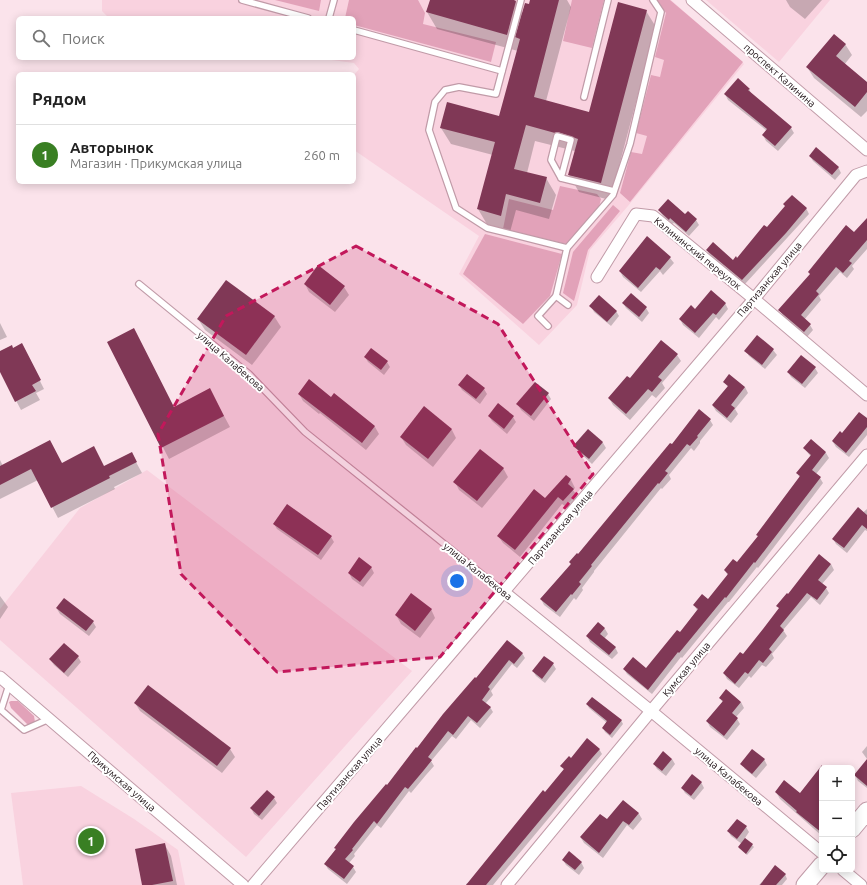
<!DOCTYPE html>
<html lang="ru">
<meta charset="utf-8">
<style>
body{margin:0;font-family:Ubuntu,sans-serif;background:#f6f6f6;color:#222}
.controls{position:absolute;right:12px;bottom:12px;display:grid;overflow:hidden;border-radius:6px;box-shadow:0 2px 10px #0003}
.controls button{width:36px;height:36px;display:grid;place-items:center;padding:0;border:0;border-bottom:1px solid #e0e0e0;background:#fff;color:#222;font:20px sans-serif}
.you{position:absolute;left:457px;top:581px;width:14px;height:14px;margin:-10px;border:3px solid #fff;border-radius:50%;background:#1a73e8;box-shadow:0 0 0 6px #1a73e833}
.badge{display:grid;place-items:center;width:26px;height:26px;border-radius:50%;background:#397f23;color:#fff;font-size:13px;font-weight:700}
.pin{position:absolute;translate:-50% -50%;border:2px solid #fff;box-shadow:0 1px 4px #0006}
.list{margin:0;padding:0;list-style:none}
h2{display:flex;justify-content:space-between;align-items:center;height:52px;margin:0;padding:0 16px;font-size:17px}
h2 small{font-size:13px;font-weight:400;color:#767676}
.list li{display:grid;grid-template-columns:26px 1fr auto;gap:12px;align-items:center;box-sizing:border-box;height:60px;padding:0 16px;border-top:1px solid #e0e0e0}
.list b{display:block;font-size:15px;white-space:nowrap}
.list p{margin:0;font-size:13px;white-space:nowrap;color:#767676}
.list em{font-size:13px;font-style:normal;color:#767676}
.icon{flex:none;width:22px;height:22px;fill:none;stroke:currentColor;stroke-width:2;stroke-linecap:round;stroke-linejoin:round}
.map{position:relative;flex:none;width:867px;height:885px;overflow:hidden}
.search{position:absolute;background:#fff;box-shadow:0 2px 10px #0003;left:16px;top:16px;width:340px;height:44px;display:flex;align-items:center;gap:10px;box-sizing:border-box;padding:0 14px;border-radius:6px;color:#767676;font-size:15px}
.panel{position:absolute;background:#fff;box-shadow:0 2px 10px #0003;left:16px;top:72px;width:340px;height:112px;border-radius:6px}
.map>svg:first-child{display:block}
.built{fill:#f9d2df}
.green{fill:#e2a2b9}
.shadow{fill:#0003}
.building{fill:#803856}
.lines{fill:none;stroke-linecap:round;stroke-linejoin:round}
.lane-casing{stroke:#c19ba8;stroke-width:8}
.street-casing{stroke:#c19ba8;stroke-width:13}
.primary-casing{stroke:#c19ba8;stroke-width:19}
.lane{stroke:#fff;stroke-width:5.5}
.street{stroke:#fff;stroke-width:11}
.primary{stroke:#fff;stroke-width:17}
.marked{fill:#c2185b;fill-opacity:0.2;stroke:#c2185b;stroke-width:3;stroke-dasharray:8 5;stroke-linejoin:round}
.labels{text-anchor:middle;stroke-width:4;stroke-linejoin:round;paint-order:stroke}
.street-label{font-size:10px;fill:#1e1115;stroke:#fff}
</style>
<div class="map">
<svg width="867" height="885" viewBox="0 0 867 885">
<rect width="100%" height="100%" fill="#fbe3eb"/>
<g class="built">
<path d="M102 0H671L744 64 628 206 590 250 577 305 539 345 459 274 479 236 354 150V75L359 69 354 63 317 58H354V18H110L108 17 102 11Z"/>
<path d="M706 0H830L779 62Z"/>
<path d="M147 470 412 671 246 857 0 640V609L80 508Z"/>
<path d="M81 786 134 819 178 850 185 885H23L11 793Z"/>
</g>
<g class="green">
<path d="M275 0H321L319 11Z"/>
<path d="M349 0H418L425 13 423 24 496 42 491 62 354 25V18H345Z"/>
<path d="M572 0H604L592 48 563 41Z"/>
<path d="M657 0H670L743 62 630 202 620 193 631 152 642 154 647 136 636 133 651 75 660 77 664 60 655 57 666 13Z"/>
<path d="M560 186 597 194 601 199 599 207 566 244 503 229 509 199 553 210Z"/>
<path d="M613 205 620 211 588 250 574 301 563 293 573 252Z"/>
<path d="M485 234 562 254 550 296 523 324 463 274Z"/>
<path d="M11 701H18L34 716 35 722 28 725 11 708 9 702Z"/>
</g>
<g class="shadow">
<path d="M431 0H510L516 2 523 14 530 6 531 0H567L571 7 546 101 590 113 646 11 656 27 610 200 579 192 569 175 575 151 535 141 527 173 546 178 556 195 549 219 516 210 510 232 488 226 478 209 493 155 451 144 441 128 500 117 518 51 437 29 427 12Z"/>
<path d="M786 0H822L805 19 790 7Z"/>
<path d="M845 44 852 55 844 65 867 83V111L861 117 814 78 807 67Z"/>
<path d="M738 80 749 89 752 95 791 128 794 133 778 151 766 141 763 135 767 131 728 100 725 94Z"/>
<path d="M810 156 838 167 841 173 835 180 813 161Z"/>
<path d="M806 208 809 214 745 284 710 256 707 250 733 261 738 259 767 229Z"/>
<path d="M659 210 685 216 696 220 699 225 689 236 674 223 672 224 663 216Z"/>
<path d="M867 219V249L852 266 854 269 847 278 840 272 819 296 821 300 804 320 810 325 813 330 807 337 783 316 780 311 811 275 855 233Z"/>
<path d="M670 258 674 263 663 275 660 271 641 292 623 277 620 271Z"/>
<path d="M305 284 344 287 349 295 335 312 309 292Z"/>
<path d="M623 303 646 308 649 313 642 322 626 308Z"/>
<path d="M725 303 728 309 719 320 716 317 699 338 683 325 680 319Z"/>
<path d="M591 306 616 311 619 316 611 326 594 312Z"/>
<path d="M274 316 281 327 252 365 205 330 198 319Z"/>
<path d="M0 323 7 337 0 340Z"/>
<path d="M757 337 773 350 777 355 765 369 749 356 746 351Z"/>
<path d="M109 342 174 408 216 401 230 427 169 459Z"/>
<path d="M13 349 26 353 44 389 36 393 40 400 21 410 0 370V352Z"/>
<path d="M677 355 681 361 662 383 665 388 656 398 652 395 630 420 613 405 609 398 630 379Z"/>
<path d="M365 357 387 362 390 367 384 375 368 362Z"/>
<path d="M815 368 818 373 805 388 791 377 788 372Z"/>
<path d="M467 375 484 389 487 394 480 404 462 390 459 385Z"/>
<path d="M724 382 745 387 748 393 735 409 738 414 731 423 716 411 713 406 728 387Z"/>
<path d="M299 394 331 398 334 395 375 427 379 434 366 450 320 413 319 414 303 401Z"/>
<path d="M548 394 551 399 534 421 521 410 518 405Z"/>
<path d="M424 408 452 430 456 438 433 467 406 445 401 437Z"/>
<path d="M489 416 513 417 516 422 507 434 492 421Z"/>
<path d="M867 419V435L849 457 836 447 833 442Z"/>
<path d="M710 420 713 425 700 441V443L694 451 691 448 669 475 671 479 662 489 661 488 594 571V572L582 588 583 590 576 600 574 598 560 617 544 605 541 599 672 445Z"/>
<path d="M588 430 603 443 606 448 592 464 578 451 575 446Z"/>
<path d="M811 440 826 453 829 458 816 474 820 478 823 483 758 568 757 567 729 602H728L682 658 681 657 652 694 627 674 624 669H647L680 634 697 610 694 605 708 600 728 576 725 570 737 564 758 537 757 535 800 478 797 473 811 457 804 448Z"/>
<path d="M131 453 142 473 114 487 115 489 58 518 38 480 0 499V460L3 466 62 464 104 467Z"/>
<path d="M503 468 508 477 482 508 459 490 455 482Z"/>
<path d="M566 476 571 480 575 488 573 490 578 497 568 508 562 504 520 557 503 543 498 536 545 499Z"/>
<path d="M867 509V531L865 530 847 553 836 544 833 539Z"/>
<path d="M274 524 331 537 334 542 321 560 277 529Z"/>
<path d="M831 564 834 570 822 584 826 588 829 593 820 605 811 597 783 630 787 636 772 654 774 658 766 667 762 665 751 678 749 676 739 688 727 679 724 673 743 655 780 610 778 606 788 596Z"/>
<path d="M371 567 374 573 363 587 352 579 349 573Z"/>
<path d="M0 596 8 607 0 619Z"/>
<path d="M57 609 93 622 96 627 89 636 60 614Z"/>
<path d="M431 609 435 618 420 638 401 624 396 615Z"/>
<path d="M598 623 605 629 608 634 604 639 615 647 618 653 612 659 590 642 587 636Z"/>
<path d="M507 641 522 653 525 658 517 668 512 664 491 691 493 695 485 704 490 707 493 712 480 728 471 720 456 739 452 736 431 761 434 766 426 775 411 793 409 791 381 828 377 825 354 854 355 856 349 863 353 867 356 872 347 884 328 869 325 864 355 822 388 786Z"/>
<path d="M78 657 81 662 68 677 54 665 50 659Z"/>
<path d="M553 664 556 669 545 683 536 676 533 671Z"/>
<path d="M720 698 741 702 744 708 736 717 740 724 727 740 710 727 707 721 723 703Z"/>
<path d="M135 703 230 749 235 757 222 773 140 711Z"/>
<path d="M587 704 621 720 623 724 612 738 605 732 603 728 607 723 589 708Z"/>
<path d="M867 746V759L862 752Z"/>
<path d="M599 749 602 754 493 885H466L467 883 468 884 545 793 564 770 562 766 571 759Z"/>
<path d="M672 759 675 764 666 776 657 769 654 764Z"/>
<path d="M764 759 767 765 756 778 745 769 742 764Z"/>
<path d="M867 761V788L858 781 855 775Z"/>
<path d="M822 767 823 768 822 836 780 799 776 792 800 794Z"/>
<path d="M701 782 704 788 694 800 685 793 682 788Z"/>
<path d="M267 791 274 798 277 803 262 820 254 814 251 808Z"/>
<path d="M623 801 639 814 642 819 633 830 627 825 603 858 584 843 581 838 607 821Z"/>
<path d="M737 820 746 827 749 832 745 838 754 847 747 855 739 848 742 844 731 836 728 831Z"/>
<path d="M165 845 171 856 177 885H143Z"/>
<path d="M563 860 581 862 584 868 579 875 566 865Z"/>
<path d="M775 867 785 874 787 879 782 885H759Z"/>
</g>
<g class="building">
<path d="M430 0H514L516 1 507 35 426 12Z"/>
<path d="M530 0H559L534 97 589 112 618 2 647 10 601 183 568 175 578 139 558 132 555 133 526 125 514 169 547 177 540 203 506 194 501 216 477 209 495 142 440 128 447 102 499 116 520 39 515 37 525 3 529 4Z"/>
<path d="M834 34 846 44 836 56 867 82V92L855 107 806 67Z"/>
<path d="M738 78 750 89 748 90 792 127 775 146 762 135 767 129 724 94Z"/>
<path d="M816 147 839 167 832 175 809 156Z"/>
<path d="M792 195 807 208 786 233 742 280 706 250 713 242 733 260 736 256 737 258 764 225 767 227 785 206 783 204Z"/>
<path d="M668 199 685 214 688 211 697 219 686 232 670 218 669 220 658 210Z"/>
<path d="M867 218V240L849 261 852 263 843 273 836 267 816 291 819 294 801 315 811 324 804 332 778 310 810 274 808 272 846 225 854 232Z"/>
<path d="M647 236 671 257 660 270 656 267 638 288 619 271Z"/>
<path d="M318 265 345 286 330 305 304 284Z"/>
<path d="M226 280 275 316 246 355 197 319Z"/>
<path d="M711 290 726 303 716 315 713 313 695 333 679 319 691 305 695 309Z"/>
<path d="M631 293 647 307 639 317 622 303Z"/>
<path d="M599 295 617 311 607 322 589 306Z"/>
<path d="M134 328 174 407 210 388 224 416 161 448 107 342Z"/>
<path d="M757 335 774 349 762 365 744 351Z"/>
<path d="M661 340 678 354 658 377 662 380 652 392 648 389 626 414 608 398 627 376 630 378Z"/>
<path d="M22 343 41 380 32 385 36 391 15 402 0 372V351L12 345 13 348Z"/>
<path d="M371 348 388 361 381 370 364 357Z"/>
<path d="M801 355 816 367 802 384 787 372Z"/>
<path d="M467 374 485 388 476 399 458 385Z"/>
<path d="M729 374 745 387 731 405 735 408 727 418 712 405 728 386 723 382Z"/>
<path d="M309 379 331 397 334 393 375 426 362 443 298 394Z"/>
<path d="M535 382 549 393 531 416 516 404Z"/>
<path d="M498 403 514 416 504 429 488 416Z"/>
<path d="M424 406 452 429 428 459 400 437Z"/>
<path d="M699 409 711 419 697 436 698 437 690 446 687 444 665 471 668 473 659 484 658 483 591 565 592 566 579 582 581 584 572 595 571 594 556 612 540 599 571 564 569 562 577 553 578 554 670 443 672 444Z"/>
<path d="M859 412 867 418V427L846 453 832 441 840 431 842 433Z"/>
<path d="M588 429 603 442 589 459 573 446Z"/>
<path d="M811 439 826 452 812 470 821 477 755 563 754 562 726 598 725 597 679 653 678 652 648 690 623 669 633 657 646 668 677 630 680 632 698 609 693 605 702 594 708 599 728 574 724 570 733 559 737 562 758 536 756 535 800 476 796 473 811 455 803 448Z"/>
<path d="M50 440 62 463 94 446 104 466 132 452 137 462 109 476 110 478 51 508 31 469 0 485V466Z"/>
<path d="M480 449 504 468 477 501 453 482Z"/>
<path d="M566 475 571 479 568 484 574 489 563 501 558 497 515 550 497 536 534 489 545 498Z"/>
<path d="M287 504 332 536 318 555 273 524Z"/>
<path d="M858 507 867 515V529L862 525 844 548 832 539Z"/>
<path d="M819 554 831 564 818 580 827 587 817 600 807 593 780 626 784 630 769 649 772 652 763 663 759 660 748 674 745 672 735 684 723 673 740 652 743 654 763 629 779 608 776 606 787 593 788 594Z"/>
<path d="M359 557 372 567 360 582 348 573Z"/>
<path d="M411 593 432 609 415 631 395 615Z"/>
<path d="M64 598 94 621 86 631 56 608Z"/>
<path d="M598 622 605 628 600 634 616 647 609 655 586 636Z"/>
<path d="M507 640 523 653 514 664 509 660 488 687 490 689 482 700 491 707 477 723 468 716 453 735 448 731 428 757 432 760 424 770 408 789 405 787 377 824 374 821 352 849 353 850 345 859 354 866 344 879 324 864 336 849 334 848 354 822 386 784 387 785 416 747 417 748 443 714 475 677 476 678Z"/>
<path d="M64 643 79 656 64 673 49 659Z"/>
<path d="M544 656 554 663 542 679 532 671Z"/>
<path d="M148 685 231 748 217 766 134 703Z"/>
<path d="M726 689 741 702 732 713 738 718 724 736 706 721 723 701 719 698Z"/>
<path d="M592 697 622 720 610 735 602 728 607 721 586 704Z"/>
<path d="M587 738 600 749 592 758 486 885H466L543 790 545 792 564 769 560 766 569 756 571 758Z"/>
<path d="M752 749 765 759 752 774 740 764Z"/>
<path d="M663 751 672 759 662 771 653 764Z"/>
<path d="M867 759V786L854 775Z"/>
<path d="M822 765V833L796 812 797 811 775 792 784 780 800 793Z"/>
<path d="M692 774 702 782 691 796 681 788Z"/>
<path d="M267 790 275 797 259 816 250 808Z"/>
<path d="M623 800 639 813 629 825 623 821 599 853 580 837 600 814 607 819Z"/>
<path d="M737 819 747 826 737 839 727 831Z"/>
<path d="M745 838 753 844 746 854 738 847Z"/>
<path d="M165 843 173 881 152 885H142L135 849Z"/>
<path d="M569 851 582 862 575 870 562 860Z"/>
<path d="M775 865 786 874 776 885H760Z"/>
</g>
<g class="lines">
<g class="lane-casing">
<g id="lane">
<path d="M242 0 308 18"/>
<path d="M521 0 496 94 459 87 445 90 435 102 429 130 456 208 487 228 567 248 613 195 630 144 661 12 653 0"/>
<path d="M329 18 334 0"/>
<path d="M354 30 502 71"/>
<path d="M584 97 608 0"/>
<path d="M561 178 551 160 557 136 571 140 561 178 614 191"/>
<path d="M139 284 249 374 305 432 504 592"/>
<path d="M556 296 568 305"/>
<path d="M548 326 538 316 556 296 567 248"/>
<path d="M9 685 1 710 24 730 49 719"/>
</g>
</g>
<g class="street-casing">
<g id="street">
<path d="M692 0 867 150"/>
<path d="M597 277 636 214 653 216 754 299 867 395"/>
<path d="M504 592 651 711 822 853"/>
<path d="M0 677 243 885"/>
<path d="M843 870 861 885"/>
<path d="M253 885 754 299 856 175 867 171"/>
<path d="M507 885 651 711 867 455"/>
</g>
</g>
<g class="primary-casing">
<g id="primary">
<path d="M852 829 867 811"/>
<path d="M805 885 822 865"/>
</g>
</g>
<use href="#lane" class="lane"/>
<use href="#street" class="street"/>
<use href="#primary" class="primary"/>
</g>
<path class="marked" d="M356 246 498 324 593 474 440 657 277 672 181 574 158 434 226 316Z"/>
<g class="labels">
<g class="street-label">
<text transform="translate(780 75) rotate(41)" y="4">проспект Калинина</text>
<text transform="translate(698 253) rotate(39)" y="4">Калининский переулок</text>
<text transform="translate(769 279) rotate(-50)" y="4">Партизанская улица</text>
<text transform="translate(231 361) rotate(41)" y="4">улица Калабекова</text>
<text transform="translate(560 527) rotate(-50)" y="4">Партизанская улица</text>
<text transform="translate(478 571) rotate(39)" y="4">улица Калабекова</text>
<text transform="translate(686 669) rotate(-50)" y="4">Кумская улица</text>
<text transform="translate(349 773) rotate(-49)" y="4">Партизанская улица</text>
<text transform="translate(729 776) rotate(40)" y="4">улица Калабекова</text>
<text transform="translate(122 781) rotate(41)" y="4">Прикумская улица</text>
</g>
</g>
</svg>
<div class="controls">
<button>+</button>
<button>−</button>
<button><svg class="icon" aria-label="locate" viewBox="0 0 24 24"><circle cx="12" cy="12" r="6"/><path d="M12 2v4M12 18v4M2 12h4M18 12h4"/></svg></button>
</div>
<div class="you"></div>
<div class="pin badge" style="left:91px;top:841px">1</div>
<div class="search"><svg class="icon" aria-label="search" viewBox="0 0 24 24"><circle cx="10" cy="10" r="6"/><path d="M15 15l6 6"/></svg>Поиск</div>
<section class="panel">
<h2>Рядом<small></small></h2>
<ul class="list">
<li><span class="badge">1</span><div><b>Авторынок</b><p>Магазин · Прикумская улица</p></div><em>260 m</em></li>
</ul>
</section>
</div>
